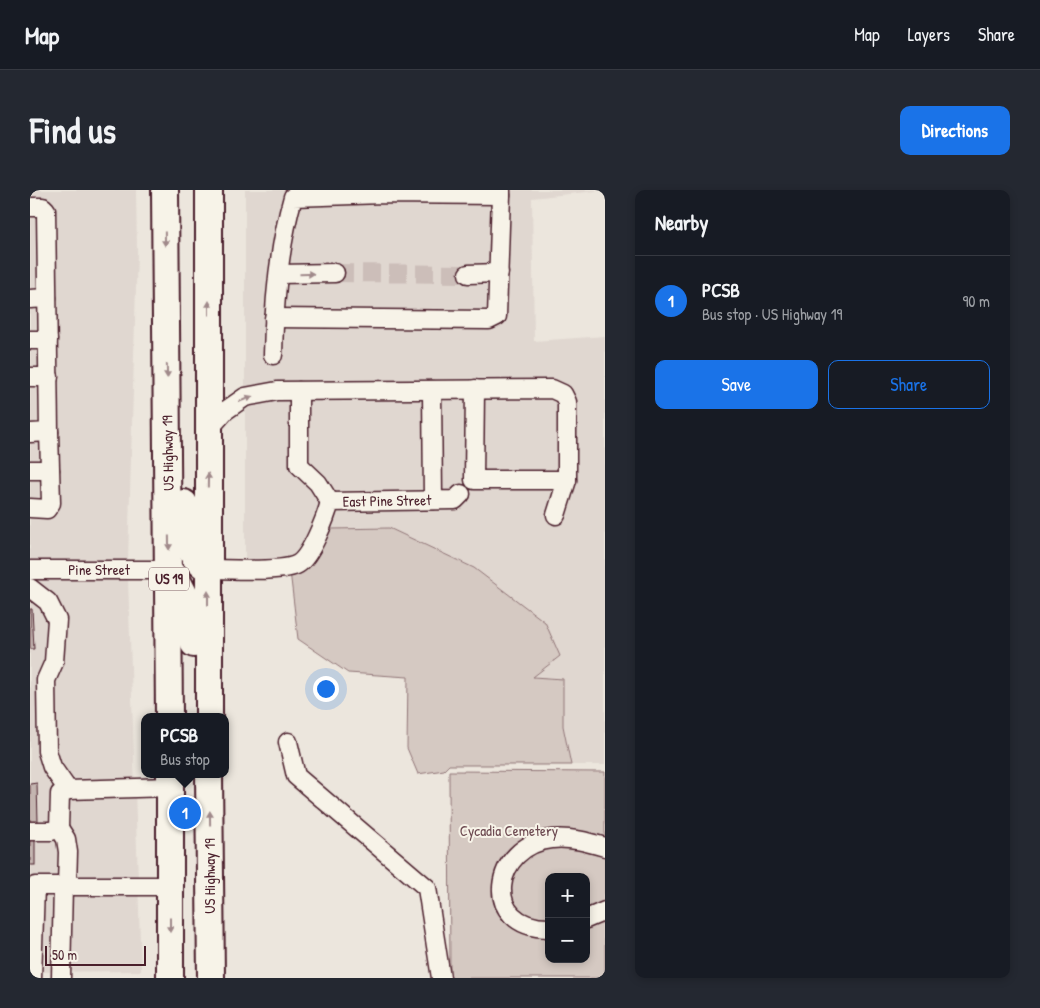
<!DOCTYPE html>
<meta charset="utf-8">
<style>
body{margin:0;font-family:"Patrick Hand",sans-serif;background:#242831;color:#f1f3f6}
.controls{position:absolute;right:15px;bottom:15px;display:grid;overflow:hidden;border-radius:10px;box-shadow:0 2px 8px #0003}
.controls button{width:45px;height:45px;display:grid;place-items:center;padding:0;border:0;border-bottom:1px solid #363941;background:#171b24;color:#f1f3f6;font:25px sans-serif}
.scale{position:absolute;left:15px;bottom:12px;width:101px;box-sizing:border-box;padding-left:5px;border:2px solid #4a1f2b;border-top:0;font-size:14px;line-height:18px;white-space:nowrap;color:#4a1f2b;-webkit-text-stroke:4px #f7f3e8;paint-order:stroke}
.you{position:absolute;left:295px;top:498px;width:18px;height:18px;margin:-12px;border:4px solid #fff;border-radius:50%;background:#1a73e8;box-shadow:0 0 0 8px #1a73e833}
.badge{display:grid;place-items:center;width:32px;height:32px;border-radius:50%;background:#1a73e8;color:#fff;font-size:16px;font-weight:700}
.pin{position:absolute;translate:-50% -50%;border:2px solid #fff;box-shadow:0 1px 5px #0006}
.popup{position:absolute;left:111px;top:523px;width:88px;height:65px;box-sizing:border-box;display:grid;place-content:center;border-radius:10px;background:#171b24;filter:drop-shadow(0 1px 4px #0005);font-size:16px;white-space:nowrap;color:#9ea1a6}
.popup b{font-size:19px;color:#f1f3f6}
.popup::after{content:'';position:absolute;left:50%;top:100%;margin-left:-10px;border:10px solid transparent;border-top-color:#171b24}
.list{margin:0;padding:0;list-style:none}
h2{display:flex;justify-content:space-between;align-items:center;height:65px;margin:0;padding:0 20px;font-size:21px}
h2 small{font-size:16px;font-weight:400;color:#9ea1a6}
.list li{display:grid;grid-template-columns:32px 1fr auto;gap:15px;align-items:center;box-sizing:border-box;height:90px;padding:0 20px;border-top:1px solid #363941}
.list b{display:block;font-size:19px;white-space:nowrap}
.list p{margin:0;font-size:16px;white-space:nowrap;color:#9ea1a6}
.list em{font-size:16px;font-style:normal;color:#9ea1a6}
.actions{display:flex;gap:10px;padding:15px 20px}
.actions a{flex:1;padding:11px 0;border:1px solid #1a73e8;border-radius:10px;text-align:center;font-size:18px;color:#1a73e8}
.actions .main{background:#1a73e8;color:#fff}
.map{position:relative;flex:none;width:575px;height:788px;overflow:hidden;border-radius:10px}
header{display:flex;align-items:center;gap:30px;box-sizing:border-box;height:70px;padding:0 25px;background:#171b24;border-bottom:1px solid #363941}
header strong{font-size:24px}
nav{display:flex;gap:28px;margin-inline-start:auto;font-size:18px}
.intro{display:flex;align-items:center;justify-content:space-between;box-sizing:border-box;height:120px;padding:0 30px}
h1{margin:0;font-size:35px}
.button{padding:12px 22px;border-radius:10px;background:#1a73e8;color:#fff;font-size:18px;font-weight:700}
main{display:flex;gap:30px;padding:0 30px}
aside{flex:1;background:#171b24;border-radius:10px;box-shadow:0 2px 8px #0003}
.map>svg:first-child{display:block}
.built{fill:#e0d7d0}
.green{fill:#d5c9c2;stroke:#907476;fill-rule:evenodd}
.building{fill:#c4b5b0;stroke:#4a1f2b}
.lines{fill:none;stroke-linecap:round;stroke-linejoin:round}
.minor-tunnel{stroke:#ccbeb9;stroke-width:18;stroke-dasharray:18 9;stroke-linecap:butt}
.minor-casing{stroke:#4a1f2b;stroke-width:21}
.highway-casing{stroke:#4a1f2b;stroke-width:30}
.minor{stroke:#f7f3e8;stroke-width:18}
.highway{stroke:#f7f3e8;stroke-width:26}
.oneway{fill:#a0898a}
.labels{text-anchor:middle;stroke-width:4;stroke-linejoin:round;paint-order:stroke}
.shield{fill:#f7f3e8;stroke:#7e5f64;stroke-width:1}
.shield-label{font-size:14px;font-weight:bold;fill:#4a1f2b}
.street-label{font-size:15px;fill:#4a1f2b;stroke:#f7f3e8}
.park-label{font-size:15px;fill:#6d4a51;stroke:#f7f3e8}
</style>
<header>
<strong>Map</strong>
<nav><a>Map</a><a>Layers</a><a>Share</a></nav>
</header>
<div class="intro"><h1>Find us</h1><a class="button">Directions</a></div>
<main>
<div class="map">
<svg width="575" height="788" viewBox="0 0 575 788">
<rect width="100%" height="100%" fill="#ece6dd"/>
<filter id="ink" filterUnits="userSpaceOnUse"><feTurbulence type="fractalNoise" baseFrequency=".02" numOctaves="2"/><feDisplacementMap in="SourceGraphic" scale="10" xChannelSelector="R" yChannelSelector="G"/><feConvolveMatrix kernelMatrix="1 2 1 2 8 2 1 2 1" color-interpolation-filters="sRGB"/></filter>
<g filter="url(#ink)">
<g class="built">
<path d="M0 0H106L107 61 98 372H0Z"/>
<path d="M215 0H575L502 8 504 151 575 146V575H541L533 536V490L502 487 444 378 358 338 302 339 261 381 215 378Z"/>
<path d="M0 388H98L111 781 0 782Z"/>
</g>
<g class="green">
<path d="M359 338 444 378 515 432 530 466 503 487 533 489V536L541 575H419L414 580 388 584 377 558 378 487 318 483 268 449 260 381 302 339Z"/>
<path d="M419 581 575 582V788H420ZM519 687H556V769H519Z"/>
</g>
<g class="building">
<path d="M0 419H2L4 459H0Z"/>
<path d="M7 593 8 632H0V594Z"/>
<rect x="0" y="650" width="5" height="25"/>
</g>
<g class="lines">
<path class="minor-tunnel" d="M305 83 438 84"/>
<g class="minor-casing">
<g id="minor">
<path d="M0 17H13L16 20 19 242 0 243"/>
<path d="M249 84 305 83"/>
<path d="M438 84 469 83"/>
<path d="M0 109 17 108"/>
<path d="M244 128 459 130 467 126 471 5"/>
<path d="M0 150H18"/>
<path d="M243 165C244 114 249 56 263 7L353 4 471 5V0"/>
<path d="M0 187H19"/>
<path d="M445 199 444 290H537"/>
<path d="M402 200 403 310"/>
<path d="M269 201V275L288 293 300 312"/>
<path d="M179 239 195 221 215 207 247 201 522 199 533 204 537 212V290L526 325"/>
<path d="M0 280H20"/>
<path d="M0 318 17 319 21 313 19 242"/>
<path d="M178 379C197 379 253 383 268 374 281 366 296 327 300 312L425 310 431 304"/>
<path d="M0 380H139"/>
<path d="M0 398 18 412 27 430 24 472 16 490 17 561 22 577 38 600"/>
<path d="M258 552 266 586 397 698 411 788"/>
<path d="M29 638 36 649 38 662 37 695"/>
<path d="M0 641H21L29 638 30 604 38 600 140 597"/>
<path d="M556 729 575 721"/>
<path d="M519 738C450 738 462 655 522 649 540 647 558 652 575 657"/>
<path d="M2 788 5 696H140"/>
<path d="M31 788 33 695"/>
</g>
</g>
<g class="highway-casing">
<g id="highway">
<path d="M135 0 139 527"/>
<path d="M154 313C156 339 153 364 178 379"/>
<path d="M139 380C161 407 159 421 164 454"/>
<path d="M179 527V0"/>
<path d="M140 584V788"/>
<path d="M179 584 181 788"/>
</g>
</g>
<use href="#minor" class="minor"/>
<use href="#highway" class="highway"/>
</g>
<defs><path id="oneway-solid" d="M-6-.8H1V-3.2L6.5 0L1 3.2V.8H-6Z" transform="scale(1.25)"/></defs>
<g class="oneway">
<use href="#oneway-solid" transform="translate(135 49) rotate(89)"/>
<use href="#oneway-solid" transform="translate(277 84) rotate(-1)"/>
<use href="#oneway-solid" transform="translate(179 118) rotate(-90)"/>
<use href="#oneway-solid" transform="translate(137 181) rotate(89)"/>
<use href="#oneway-solid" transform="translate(216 209) rotate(-22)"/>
<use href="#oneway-solid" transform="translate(178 290) rotate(-89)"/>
<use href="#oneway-solid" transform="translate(139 353) rotate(89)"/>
<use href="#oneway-solid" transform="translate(178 408) rotate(-90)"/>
<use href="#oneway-solid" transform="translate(180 628) rotate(-91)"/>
<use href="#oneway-solid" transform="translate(140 735) rotate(90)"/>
</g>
</g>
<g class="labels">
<rect class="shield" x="119" y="377.5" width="40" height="23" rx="4"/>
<g class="shield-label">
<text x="139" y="394">US 19</text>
</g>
<g class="street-label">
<text transform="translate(138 263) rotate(-91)" y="5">US Highway 19</text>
<text transform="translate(357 311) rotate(-1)" y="5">East Pine Street</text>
<text x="69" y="385">Pine Street</text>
<text transform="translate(180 686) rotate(-90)" y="5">US Highway 19</text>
</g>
<g class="park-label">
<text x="479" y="646">Cycadia Cemetery</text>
</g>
</g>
</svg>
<div class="controls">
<button>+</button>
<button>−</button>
</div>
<div class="scale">50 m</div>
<div class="you"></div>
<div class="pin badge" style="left:155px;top:623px">1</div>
<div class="popup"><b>PCSB</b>Bus stop</div>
</div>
<aside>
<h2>Nearby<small></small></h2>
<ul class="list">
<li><span class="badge">1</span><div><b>PCSB</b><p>Bus stop · US Highway 19</p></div><em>90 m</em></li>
</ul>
<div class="actions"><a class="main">Save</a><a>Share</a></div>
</aside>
</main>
